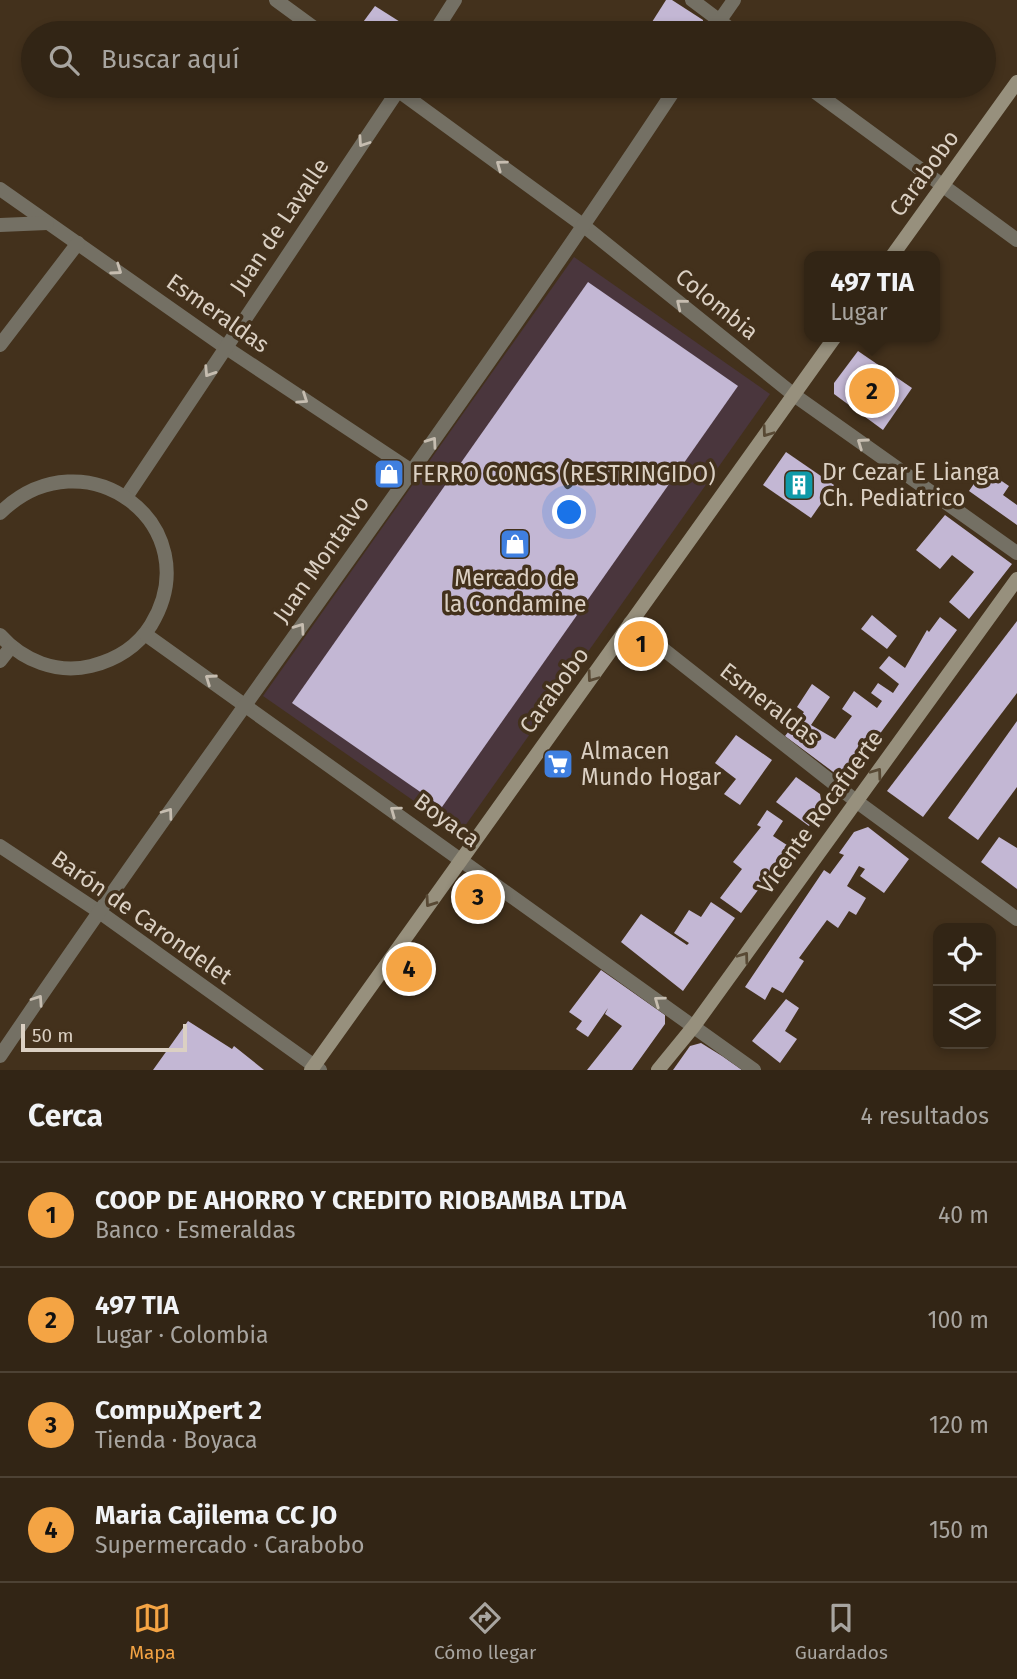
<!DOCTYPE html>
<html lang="es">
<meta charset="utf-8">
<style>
body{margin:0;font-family:"Fira Sans",sans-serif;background:#3a2d1e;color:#f1f3f6}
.controls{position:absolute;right:21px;bottom:21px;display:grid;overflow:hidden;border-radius:14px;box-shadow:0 4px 10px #0003}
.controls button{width:63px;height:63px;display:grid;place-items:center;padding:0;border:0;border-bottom:2px solid #4d4234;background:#322515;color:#f1f3f6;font:35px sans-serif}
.scale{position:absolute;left:21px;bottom:18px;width:166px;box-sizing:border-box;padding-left:7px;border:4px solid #dbd0c3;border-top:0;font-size:19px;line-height:24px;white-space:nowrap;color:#dbd0c3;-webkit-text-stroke:5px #43311c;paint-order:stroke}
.you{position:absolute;left:570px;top:513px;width:24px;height:24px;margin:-18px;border:5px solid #fff;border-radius:50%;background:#1a73e8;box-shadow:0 0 0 10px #1a73e833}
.badge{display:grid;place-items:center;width:46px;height:46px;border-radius:50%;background:#f4a444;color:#111;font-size:23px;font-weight:700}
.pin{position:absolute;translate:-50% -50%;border:4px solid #fff;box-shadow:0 2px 7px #0006}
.popup{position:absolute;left:804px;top:251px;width:136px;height:91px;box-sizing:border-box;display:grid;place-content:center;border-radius:14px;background:#322515;filter:drop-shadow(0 2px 5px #0005);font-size:23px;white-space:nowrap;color:#a8a5a0}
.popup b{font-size:26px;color:#f1f3f6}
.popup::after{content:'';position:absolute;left:50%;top:100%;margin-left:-14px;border:14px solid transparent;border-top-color:#322515}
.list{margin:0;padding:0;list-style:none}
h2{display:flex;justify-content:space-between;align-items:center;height:91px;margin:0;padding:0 28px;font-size:30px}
h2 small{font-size:23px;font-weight:400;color:#a8a5a0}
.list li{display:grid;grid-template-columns:46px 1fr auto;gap:21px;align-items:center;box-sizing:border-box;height:105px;padding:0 28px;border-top:2px solid #4d4234}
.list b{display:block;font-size:26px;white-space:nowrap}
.list p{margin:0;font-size:23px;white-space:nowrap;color:#a8a5a0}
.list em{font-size:23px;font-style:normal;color:#a8a5a0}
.icon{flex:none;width:38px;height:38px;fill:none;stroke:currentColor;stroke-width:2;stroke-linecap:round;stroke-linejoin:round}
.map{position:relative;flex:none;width:1017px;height:1070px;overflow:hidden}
.search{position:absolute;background:#322515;box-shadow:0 4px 10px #0003;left:21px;right:21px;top:21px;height:77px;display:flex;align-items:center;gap:18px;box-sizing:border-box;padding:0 24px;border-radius:38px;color:#a8a5a0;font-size:26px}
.sheet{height:511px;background:#322515}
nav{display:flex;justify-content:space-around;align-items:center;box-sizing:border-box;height:98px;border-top:2px solid #4d4234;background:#322515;font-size:19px;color:#a8a5a0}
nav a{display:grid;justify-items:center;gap:4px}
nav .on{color:#f4a444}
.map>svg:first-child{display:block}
.commercial{fill:#4a363d}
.building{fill:#c3b7d4}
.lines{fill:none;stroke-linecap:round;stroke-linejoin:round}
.street{stroke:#747064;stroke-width:14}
.secondary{stroke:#97907d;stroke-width:14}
.oneway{stroke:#c6bdb0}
.oneway2{stroke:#584934}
.labels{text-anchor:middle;stroke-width:7;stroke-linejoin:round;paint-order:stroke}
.street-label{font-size:23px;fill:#dbd0c3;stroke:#43311c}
.poi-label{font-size:23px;fill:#dbd0c3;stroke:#43311c;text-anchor:start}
</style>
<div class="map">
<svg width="1017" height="1070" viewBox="0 0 1017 1070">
<rect width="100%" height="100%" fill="#43311c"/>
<path class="commercial" d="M574 257 770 394 460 833 263 696Z"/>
<g class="building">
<path d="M666 0H672L703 20V33H645Z"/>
<path d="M375 6 416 32 355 33Z"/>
<path d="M588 282 738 386 442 807 292 703Z"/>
<path d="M858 351 912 388 883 430 834 394V383Z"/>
<path d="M786 452 834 485 811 518 763 485Z"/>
<path d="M984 469 1009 486 1003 495 1017 505V525L969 491Z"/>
<path d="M945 515 1012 564 969 619 949 602 974 572 952 555 940 569 916 550Z"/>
<path d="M872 615 897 636 887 649 861 629Z"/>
<path d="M940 617 957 630 850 774 840 777 785 736 804 712 797 707 812 684 830 697 811 725 835 739 852 716 842 709 854 691 877 708 882 701 871 693 878 683 893 693 899 684 879 668 889 656 905 668 927 630 929 632Z"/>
<path d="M1017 621V693L923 817 887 791Z"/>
<path d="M1017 721V787L978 840 948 818Z"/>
<path d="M736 735 772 760 740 805 724 794 736 779 715 763Z"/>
<path d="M796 777 820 794 822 806 809 826 776 802Z"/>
<path d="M767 810 783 821 773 836 790 847 741 913 720 898 742 869 733 862 761 827 757 825Z"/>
<path d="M868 827 909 859 884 893 860 876 865 869 859 866 847 886 866 898 856 915 849 911 838 928 827 920 799 958 804 961 783 993 772 987 765 1000 745 987 824 870 830 874 844 855 839 853 854 832Z"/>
<path d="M999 837 1017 848V889L981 862Z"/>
<path d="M711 902 735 918 683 991 621 942 641 914 687 945 689 943 674 933 689 910 701 917Z"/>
<path d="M601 970 665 1015V1024L632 1070H587L622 1026 605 1014 608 1008 588 1037 576 1029 582 1021 569 1012Z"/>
<path d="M786 999 799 1008 785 1031 797 1039 780 1063 752 1041Z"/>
<path d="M188 1021 232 1049 234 1046 264 1070H153Z"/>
<path d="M701 1043 722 1056 742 1070H673L690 1046Z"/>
</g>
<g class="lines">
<g class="street">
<path d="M276 0 321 33"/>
<path d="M692 0 736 33"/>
<path d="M434 33 455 0"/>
<path d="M711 33 734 0"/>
<path d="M392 86 584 226 794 395 1017 553"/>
<path d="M807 86 1017 240"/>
<path d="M0 189 225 347 412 471"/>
<path d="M0 225 47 223"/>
<path d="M0 345 78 243"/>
<path d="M126 497 401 86"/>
<path d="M0 513C85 430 211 526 151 625 138 646 116 660 91 666 57 674 23 661 0 635"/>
<path d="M630 623 856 801 1017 919"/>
<path d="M145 634 754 1070"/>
<path d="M0 661 11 647"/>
<path d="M0 846 98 911 320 1070"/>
<path d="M0 1056C221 730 460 415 677 86"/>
</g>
<g class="secondary">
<path d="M892 256 1017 82"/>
<path d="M311 1070 835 337"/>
<path d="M658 1070 694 1026 1017 579"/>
</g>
</g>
<defs><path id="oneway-chevron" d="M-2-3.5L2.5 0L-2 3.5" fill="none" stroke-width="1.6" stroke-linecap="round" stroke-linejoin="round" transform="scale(1.75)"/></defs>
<g class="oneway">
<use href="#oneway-chevron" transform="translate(363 142) rotate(124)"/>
<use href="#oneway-chevron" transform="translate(501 165) rotate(-144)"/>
<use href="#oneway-chevron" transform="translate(117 270) rotate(35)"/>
<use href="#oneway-chevron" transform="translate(681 304) rotate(-141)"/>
<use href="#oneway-chevron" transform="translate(209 372) rotate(123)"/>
<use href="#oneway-chevron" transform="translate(303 399) rotate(34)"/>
<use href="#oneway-chevron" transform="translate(432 442) rotate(-55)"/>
<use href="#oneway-chevron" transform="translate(862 443) rotate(-145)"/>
<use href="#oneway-chevron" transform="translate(300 628) rotate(-55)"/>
<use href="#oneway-chevron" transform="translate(210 679) rotate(-145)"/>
<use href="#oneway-chevron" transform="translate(395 811) rotate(-144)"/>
<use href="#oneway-chevron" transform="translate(168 813) rotate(-54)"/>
<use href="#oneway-chevron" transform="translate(38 1000) rotate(-56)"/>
<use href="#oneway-chevron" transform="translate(659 1001) rotate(-144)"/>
</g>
<g class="oneway2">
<use href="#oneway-chevron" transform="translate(767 432) rotate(126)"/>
<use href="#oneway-chevron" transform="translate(592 677) rotate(126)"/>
<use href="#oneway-chevron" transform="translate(877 773) rotate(-54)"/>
<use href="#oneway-chevron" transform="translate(430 902) rotate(125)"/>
<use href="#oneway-chevron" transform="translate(744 957) rotate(-54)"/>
</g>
<defs>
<g id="shop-square" transform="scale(1.575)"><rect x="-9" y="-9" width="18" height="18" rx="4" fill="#3f7fe0" stroke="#43311c"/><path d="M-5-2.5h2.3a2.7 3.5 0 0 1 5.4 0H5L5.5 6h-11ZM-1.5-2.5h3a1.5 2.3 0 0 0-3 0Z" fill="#fff"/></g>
<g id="building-square" transform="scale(1.575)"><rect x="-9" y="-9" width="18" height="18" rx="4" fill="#0f9aa8" stroke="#43311c"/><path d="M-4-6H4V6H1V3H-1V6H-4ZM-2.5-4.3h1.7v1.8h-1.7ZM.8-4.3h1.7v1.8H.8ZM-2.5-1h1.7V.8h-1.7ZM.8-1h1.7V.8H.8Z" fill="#fff"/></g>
<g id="supermarket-square" transform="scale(1.575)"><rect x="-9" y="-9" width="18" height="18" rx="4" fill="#3f7fe0" stroke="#43311c"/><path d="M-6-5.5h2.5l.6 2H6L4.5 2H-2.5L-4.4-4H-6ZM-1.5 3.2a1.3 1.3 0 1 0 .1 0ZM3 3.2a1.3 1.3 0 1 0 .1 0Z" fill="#fff"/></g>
</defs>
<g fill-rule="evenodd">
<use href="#shop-square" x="389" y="474"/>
<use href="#building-square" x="799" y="485"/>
<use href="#shop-square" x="515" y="544"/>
<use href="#supermarket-square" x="558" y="764"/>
</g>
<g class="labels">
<g class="street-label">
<text transform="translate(924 173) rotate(-54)" y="8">Carabobo</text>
<text transform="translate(279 226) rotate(-56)" y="8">Juan de Lavalle</text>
<text transform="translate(717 304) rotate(39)" y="8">Colombia</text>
<text transform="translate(218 313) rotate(35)" y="8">Esmeraldas</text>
<text transform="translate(321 559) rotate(-55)" y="8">Juan Montalvo</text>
<text transform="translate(554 690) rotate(-54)" y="8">Carabobo</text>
<text transform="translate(770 704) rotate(38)" y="8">Esmeraldas</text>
<text transform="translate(820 812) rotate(-54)" y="8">Vicente Rocafuerte</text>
<text transform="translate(447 820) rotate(36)" y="8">Boyaca</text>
<text transform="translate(142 917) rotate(35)" y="8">Barón de Carondelet</text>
</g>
<g class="poi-label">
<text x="822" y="480">Dr Cezar E Lianga<tspan x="822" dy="26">Ch. Pediatrico</tspan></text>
<text x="412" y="482">FERRO CONGS (RESTRINGIDO)</text>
<text x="515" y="586" text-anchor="middle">Mercado de<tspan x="515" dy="26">la Condamine</tspan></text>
<text x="581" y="759">Almacen<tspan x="581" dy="26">Mundo Hogar</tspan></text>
</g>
</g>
</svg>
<div class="controls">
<button><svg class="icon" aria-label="locate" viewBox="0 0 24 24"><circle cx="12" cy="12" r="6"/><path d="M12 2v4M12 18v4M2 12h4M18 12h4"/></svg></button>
<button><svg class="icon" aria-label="layers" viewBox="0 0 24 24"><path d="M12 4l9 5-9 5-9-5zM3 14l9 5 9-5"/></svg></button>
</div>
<div class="scale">50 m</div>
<div class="you"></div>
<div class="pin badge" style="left:641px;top:644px">1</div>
<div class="pin badge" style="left:872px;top:391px">2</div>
<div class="popup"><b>497 TIA</b>Lugar</div>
<div class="pin badge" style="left:478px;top:897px">3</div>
<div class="pin badge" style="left:409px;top:969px">4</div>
<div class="search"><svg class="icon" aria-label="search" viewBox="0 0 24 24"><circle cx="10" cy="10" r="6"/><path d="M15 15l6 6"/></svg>Buscar aquí</div>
</div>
<section class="sheet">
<h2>Cerca<small>4 resultados</small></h2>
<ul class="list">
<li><span class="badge">1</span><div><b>COOP DE AHORRO Y CREDITO RIOBAMBA LTDA</b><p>Banco · Esmeraldas</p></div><em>40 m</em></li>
<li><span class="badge">2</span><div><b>497 TIA</b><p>Lugar · Colombia</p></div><em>100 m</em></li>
<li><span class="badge">3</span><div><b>CompuXpert 2</b><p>Tienda · Boyaca</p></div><em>120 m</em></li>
<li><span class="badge">4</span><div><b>Maria Cajilema CC JO</b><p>Supermercado · Carabobo</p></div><em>150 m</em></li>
</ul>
</section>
<nav>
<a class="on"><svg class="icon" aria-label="map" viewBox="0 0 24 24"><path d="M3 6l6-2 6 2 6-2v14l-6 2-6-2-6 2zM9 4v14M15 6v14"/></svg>Mapa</a>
<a><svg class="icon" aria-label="directions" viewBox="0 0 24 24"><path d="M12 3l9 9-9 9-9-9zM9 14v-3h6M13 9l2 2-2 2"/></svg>Cómo llegar</a>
<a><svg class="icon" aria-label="saved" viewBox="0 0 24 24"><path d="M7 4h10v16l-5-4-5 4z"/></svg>Guardados</a>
</nav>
